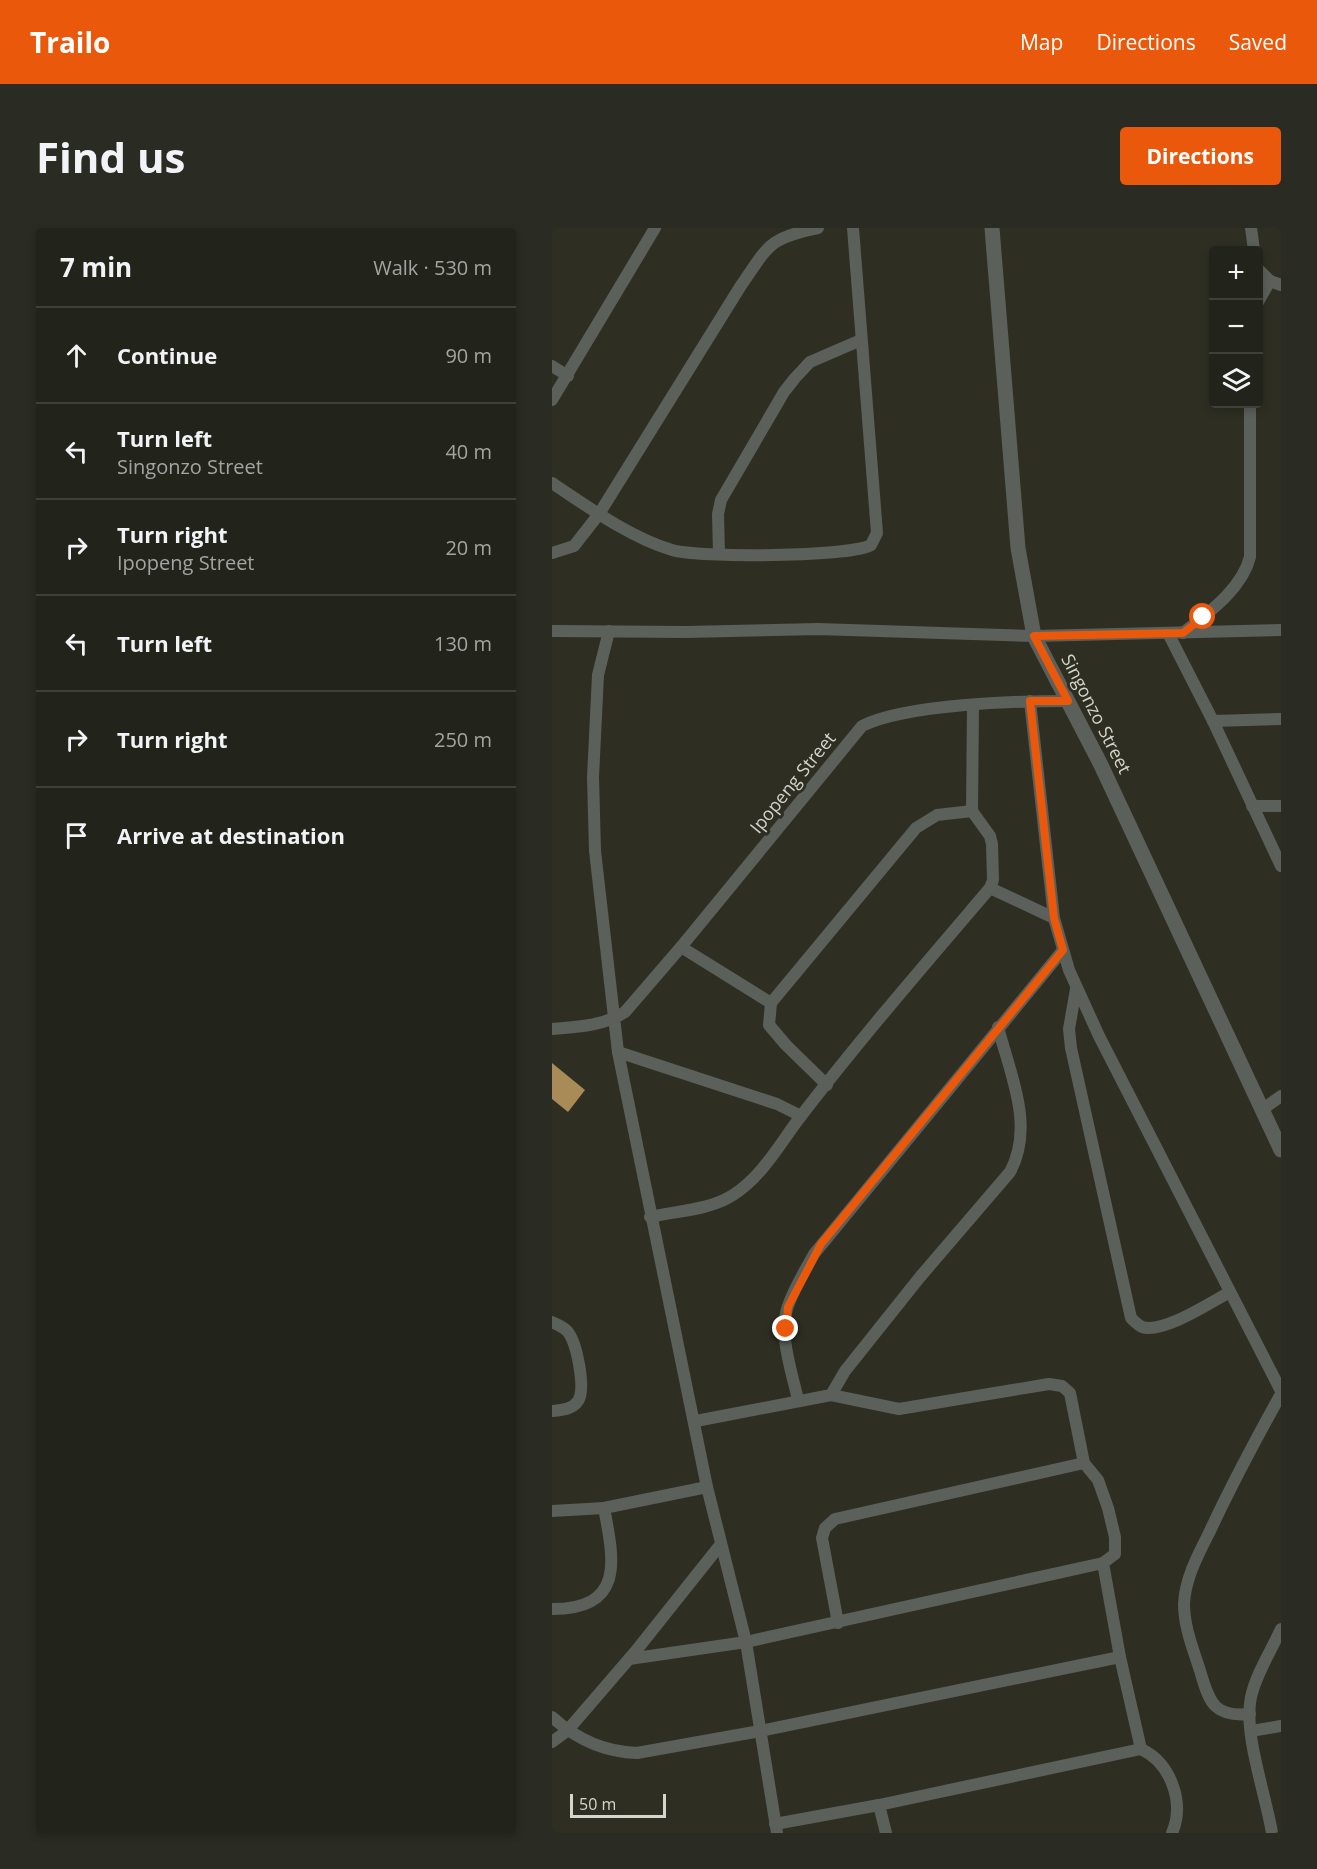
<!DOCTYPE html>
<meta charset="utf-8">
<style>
body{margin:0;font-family:"Open Sans",sans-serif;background:#2a2b23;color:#f1f3f6}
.controls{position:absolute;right:18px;top:18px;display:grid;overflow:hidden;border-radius:6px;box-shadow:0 3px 9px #0003}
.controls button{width:54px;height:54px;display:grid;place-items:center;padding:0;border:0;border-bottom:2px solid #3f4039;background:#22231a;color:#f1f3f6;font:30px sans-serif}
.scale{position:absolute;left:18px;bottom:15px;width:96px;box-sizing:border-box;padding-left:6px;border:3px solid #d4d5cd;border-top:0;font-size:16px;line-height:21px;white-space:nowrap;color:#d4d5cd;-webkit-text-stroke:4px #2e2f22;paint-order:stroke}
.stop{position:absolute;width:18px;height:18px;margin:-14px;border:4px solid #ea580c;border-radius:50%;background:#fff}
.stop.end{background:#ea580c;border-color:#fff;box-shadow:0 2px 6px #0008}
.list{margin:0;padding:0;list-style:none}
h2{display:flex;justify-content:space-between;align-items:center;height:78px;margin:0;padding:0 24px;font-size:26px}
h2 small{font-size:20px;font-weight:400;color:#a2a4a2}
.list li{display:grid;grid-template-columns:39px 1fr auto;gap:18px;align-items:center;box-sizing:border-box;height:96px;padding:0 24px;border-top:2px solid #3f4039}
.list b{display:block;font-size:22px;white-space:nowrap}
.list p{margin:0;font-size:20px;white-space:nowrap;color:#a2a4a2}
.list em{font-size:20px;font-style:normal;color:#a2a4a2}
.icon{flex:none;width:33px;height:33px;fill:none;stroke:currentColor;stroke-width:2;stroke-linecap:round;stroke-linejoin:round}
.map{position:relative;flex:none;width:729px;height:1605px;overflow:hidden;border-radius:6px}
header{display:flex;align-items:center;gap:36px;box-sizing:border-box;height:84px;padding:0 30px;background:#ea580c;color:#fff}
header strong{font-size:28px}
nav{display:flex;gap:33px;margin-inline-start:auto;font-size:21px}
.intro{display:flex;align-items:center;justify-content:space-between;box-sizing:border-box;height:144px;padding:0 36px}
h1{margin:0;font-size:42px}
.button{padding:15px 27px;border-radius:6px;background:#ea580c;color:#fff;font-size:21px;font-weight:700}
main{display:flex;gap:36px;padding:0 36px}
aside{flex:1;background:#22231a;border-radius:6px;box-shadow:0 3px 9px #0003}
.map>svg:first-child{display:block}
.building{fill:#a88b56}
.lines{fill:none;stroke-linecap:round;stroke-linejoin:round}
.minor{stroke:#5b605b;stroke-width:12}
.tertiary{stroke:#5b605b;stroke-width:15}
.route{stroke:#ea580c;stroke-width:8}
.labels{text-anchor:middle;stroke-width:6;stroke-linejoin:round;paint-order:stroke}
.street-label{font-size:18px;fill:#d4d5cd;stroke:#2e2f22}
</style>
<header>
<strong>Trailo</strong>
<nav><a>Map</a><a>Directions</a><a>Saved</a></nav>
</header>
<div class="intro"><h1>Find us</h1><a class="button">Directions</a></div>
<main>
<aside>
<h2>7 min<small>Walk · 530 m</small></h2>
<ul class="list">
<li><svg class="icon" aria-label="ahead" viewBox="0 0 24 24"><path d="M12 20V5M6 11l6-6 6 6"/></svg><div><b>Continue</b></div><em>90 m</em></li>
<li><svg class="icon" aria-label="left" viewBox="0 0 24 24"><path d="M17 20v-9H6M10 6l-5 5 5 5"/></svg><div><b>Turn left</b><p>Singonzo Street</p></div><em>40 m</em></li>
<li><svg class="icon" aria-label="right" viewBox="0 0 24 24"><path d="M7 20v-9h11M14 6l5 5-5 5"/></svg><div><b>Turn right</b><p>Ipopeng Street</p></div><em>20 m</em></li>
<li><svg class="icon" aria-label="left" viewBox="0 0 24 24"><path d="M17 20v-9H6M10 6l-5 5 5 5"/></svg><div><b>Turn left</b></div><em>130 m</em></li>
<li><svg class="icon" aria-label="right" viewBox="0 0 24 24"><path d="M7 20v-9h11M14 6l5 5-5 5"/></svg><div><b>Turn right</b></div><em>250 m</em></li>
<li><svg class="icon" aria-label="arrive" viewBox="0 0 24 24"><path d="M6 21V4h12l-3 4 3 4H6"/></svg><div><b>Arrive at destination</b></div></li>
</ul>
</aside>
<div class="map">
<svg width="729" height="1605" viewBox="0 0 729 1605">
<rect width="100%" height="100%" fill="#2e2f22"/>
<path class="building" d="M0 835 33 862 16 884 0 871Z"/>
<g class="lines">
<g class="minor">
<path d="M699 0 702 22"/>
<path d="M706 41 718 53 729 57"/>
<path d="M706 74 718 53"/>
<path d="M0 138 16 148"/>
<path d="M0 172 103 0"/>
<path d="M0 255C36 279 79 310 120 322 146 330 298 329 319 317L325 305 301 0"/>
<path d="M0 325 22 318 47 286 188 59C216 19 215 10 266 0"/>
<path d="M167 326 166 286 169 272 232 164 243 150 258 134 309 112"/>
<path d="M0 403 134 404 266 401 482 408 729 402"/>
<path d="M57 403 46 447 41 549 43 623 66 824 155 1259 194 1414 225 1605"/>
<path d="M616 405 661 493 729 638"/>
<path d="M631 405C656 385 690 361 698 329V176"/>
<path d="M478 473 502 690 517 742 547 808 729 1163"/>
<path d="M661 493 729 491"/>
<path d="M700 578H729"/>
<path d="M438 660 502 690"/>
<path d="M129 719 219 775"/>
<path d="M524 761 517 801 519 820 579 1090C582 1093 586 1097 590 1099 611 1106 659 1074 678 1064"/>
<path d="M0 801C24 799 52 798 73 784L129 719 310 498C354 476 465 473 516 473"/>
<path d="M66 824 225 876 249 888"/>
<path d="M275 857 234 817 217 797 219 775 364 600 385 587 420 583"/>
<path d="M711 881 729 868"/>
<path d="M98 989C124 983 158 982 181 967 211 948 228 915 249 888 309 810 374 735 438 660L441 652 440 616 438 608 420 583 421 478"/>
<path d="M0 1094C6 1097 12 1099 16 1104 25 1116 34 1161 26 1173 20 1182 9 1182 0 1183"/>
<path d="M279 1167 347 1181 497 1156 510 1158 518 1165 532 1235 546 1252 556 1280 563 1309V1326L551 1335 568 1429 589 1521"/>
<path d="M246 1172C240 1144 226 1106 236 1078 242 1060 253 1043 262 1026L511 722"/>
<path d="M144 1193 279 1167 293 1143 368 1049 458 944C483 898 458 846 446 799"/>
<path d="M0 1283 52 1280 155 1259"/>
<path d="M0 1381C73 1381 62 1332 52 1280"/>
<path d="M286 1395 270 1310 273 1300 283 1291 532 1235"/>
<path d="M77 1431 194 1414 551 1335"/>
<path d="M698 1486C664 1489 658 1477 649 1446 642 1423 632 1400 632 1376 633 1350 647 1325 658 1303 680 1256 704 1211 729 1166"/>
<path d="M0 1489C24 1511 52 1524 85 1525L208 1503 568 1429"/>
<path d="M699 1503 729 1498"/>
<path d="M0 1514 15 1503 83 1424 169 1316"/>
<path d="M327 1577 334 1605"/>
<path d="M223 1596 327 1577 589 1521C619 1535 633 1575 620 1605"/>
<path d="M720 1605C714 1567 691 1505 699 1469 704 1446 719 1423 729 1401"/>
</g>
<path class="tertiary" d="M440 0 466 320 482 408 549 537 729 922"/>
</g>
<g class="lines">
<path class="route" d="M234 1101 236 1079 269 1016 511 722 502 690 478 473H516L482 408 631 405 651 389"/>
</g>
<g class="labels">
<g class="street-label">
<text transform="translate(544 486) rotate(63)" y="6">Singonzo Street</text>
<text transform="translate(241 555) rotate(-51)" y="6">Ipopeng Street</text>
</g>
</g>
</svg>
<div class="controls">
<button>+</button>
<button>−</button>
<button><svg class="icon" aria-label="layers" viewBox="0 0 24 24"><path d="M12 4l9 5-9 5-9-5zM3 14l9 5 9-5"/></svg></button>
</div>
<div class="scale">50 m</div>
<div class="stop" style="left:651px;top:389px"></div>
<div class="stop end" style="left:234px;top:1101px"></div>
</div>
</main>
